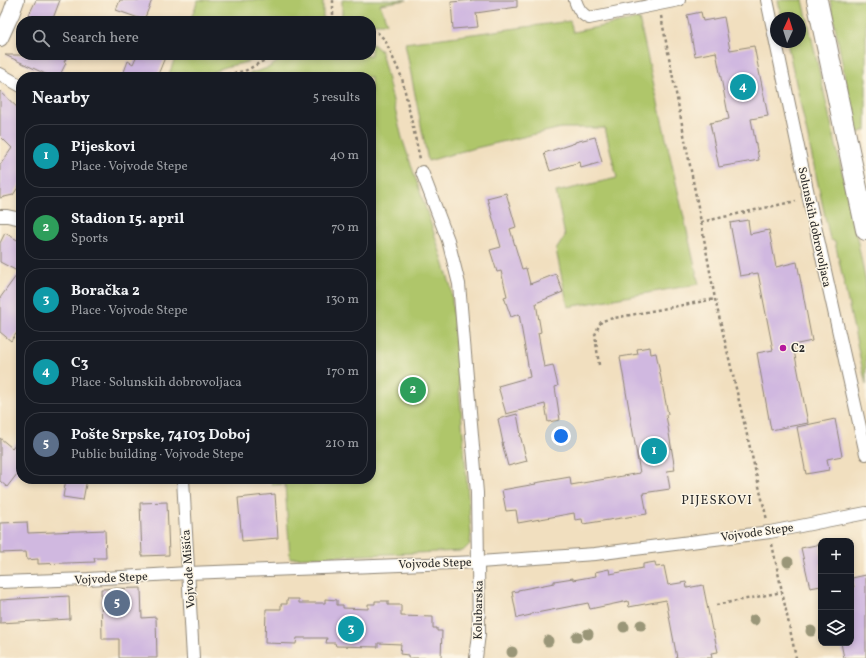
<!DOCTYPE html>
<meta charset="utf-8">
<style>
body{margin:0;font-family:Vollkorn,serif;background:#20242c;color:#f1f3f6}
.controls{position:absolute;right:12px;bottom:12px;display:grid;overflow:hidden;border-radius:8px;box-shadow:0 2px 6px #0003}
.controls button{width:36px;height:36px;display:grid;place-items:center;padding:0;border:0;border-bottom:1px solid #363941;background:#171b24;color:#f1f3f6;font:20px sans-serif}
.compass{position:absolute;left:770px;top:12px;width:36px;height:36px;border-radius:50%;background:#171b24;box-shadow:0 2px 6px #0003;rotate:4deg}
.you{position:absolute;left:561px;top:436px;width:14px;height:14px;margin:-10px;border:3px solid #fff;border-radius:50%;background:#1a73e8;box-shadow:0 0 0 6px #1a73e833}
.badge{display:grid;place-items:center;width:26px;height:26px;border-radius:50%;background:#d690ce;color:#fff;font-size:13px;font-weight:700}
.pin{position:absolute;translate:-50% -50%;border:2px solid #fff;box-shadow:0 1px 4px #0006}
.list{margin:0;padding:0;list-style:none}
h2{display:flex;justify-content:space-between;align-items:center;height:52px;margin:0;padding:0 16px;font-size:17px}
h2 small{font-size:13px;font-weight:400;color:#9ea1a6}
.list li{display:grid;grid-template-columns:26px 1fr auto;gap:12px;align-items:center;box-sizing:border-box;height:64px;margin:0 8px 8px;padding:0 8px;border:1px solid #363941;border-radius:16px}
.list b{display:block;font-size:15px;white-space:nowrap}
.list p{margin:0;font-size:13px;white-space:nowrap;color:#9ea1a6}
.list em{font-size:13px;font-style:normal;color:#9ea1a6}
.icon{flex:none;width:22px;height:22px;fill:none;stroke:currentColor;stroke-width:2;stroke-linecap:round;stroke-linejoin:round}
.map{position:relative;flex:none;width:866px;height:658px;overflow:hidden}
.search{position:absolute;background:#171b24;box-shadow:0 2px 6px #0003;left:16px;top:16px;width:360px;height:44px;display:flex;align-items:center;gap:10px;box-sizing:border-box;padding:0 14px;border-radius:16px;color:#9ea1a6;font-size:15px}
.panel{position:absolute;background:#171b24;box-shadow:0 2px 6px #0003;left:16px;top:72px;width:360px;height:412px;border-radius:16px}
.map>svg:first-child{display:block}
.green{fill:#afc66b;stroke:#6d784b}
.building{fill:#d0b8e0}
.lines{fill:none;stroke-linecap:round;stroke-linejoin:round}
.minor-casing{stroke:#8e8575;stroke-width:14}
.tertiary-casing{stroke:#8e8575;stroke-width:18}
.primary-casing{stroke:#8e8575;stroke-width:22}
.path{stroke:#8e8575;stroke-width:2.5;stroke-dasharray:3 3;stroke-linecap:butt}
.minor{stroke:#fff;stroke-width:12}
.tertiary{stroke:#fff;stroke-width:16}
.primary{stroke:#fff;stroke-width:20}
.tree{fill:#9a9678}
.poi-dot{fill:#b5179e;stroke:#fcf5e5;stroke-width:1.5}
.labels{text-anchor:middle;stroke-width:3;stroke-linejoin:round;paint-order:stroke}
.street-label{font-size:12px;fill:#2b2b2b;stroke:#fcf5e5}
.poi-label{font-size:12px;font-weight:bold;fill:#2b2b2b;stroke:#fcf5e5;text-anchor:start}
.neighbourhood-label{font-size:13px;letter-spacing:1px;fill:#2b2b2b;stroke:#fcf5e5}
</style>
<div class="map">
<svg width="866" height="658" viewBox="0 0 866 658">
<rect width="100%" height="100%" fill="#fcf5e5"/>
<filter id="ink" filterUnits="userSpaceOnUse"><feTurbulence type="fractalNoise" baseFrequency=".025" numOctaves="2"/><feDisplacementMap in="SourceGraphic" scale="8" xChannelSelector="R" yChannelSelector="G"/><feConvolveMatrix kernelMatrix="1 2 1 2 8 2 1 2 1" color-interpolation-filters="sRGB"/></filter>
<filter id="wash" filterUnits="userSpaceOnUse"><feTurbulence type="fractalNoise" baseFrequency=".012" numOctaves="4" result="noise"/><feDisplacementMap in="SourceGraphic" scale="16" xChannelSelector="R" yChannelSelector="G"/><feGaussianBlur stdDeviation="0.9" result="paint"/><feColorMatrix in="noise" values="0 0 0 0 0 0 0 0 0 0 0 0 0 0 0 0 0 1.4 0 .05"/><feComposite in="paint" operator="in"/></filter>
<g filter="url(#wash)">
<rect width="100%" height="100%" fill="#f1dfbf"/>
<g class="green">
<path d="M198 0H323V21H190Z"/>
<path d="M342 0H407L380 4 387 23H371V21H342Z"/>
<path d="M778 0H803L857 238 866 283V385L835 242 830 239 787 42H800V18H782Z"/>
<path d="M830 0H866V130L856 134Z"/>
<path d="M639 19 699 284 568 307 556 250 565 236 556 192 617 178 605 128H561L463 151 428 161 405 43 570 21 573 32Z"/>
<path d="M371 44 374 45 381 51 402 138 435 236 451 287 471 533 470 544 463 551 290 558 285 484 272 485 271 479H371V77H240L270 67 286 55H371Z"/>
<path d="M176 55H262C257 58 252 61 247 62 233 66 218 66 208 77H168Z"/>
</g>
<g id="blocks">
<g class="building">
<path d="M36 0H60L52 21H26Z"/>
<path d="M120 0H152L144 20 116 10Z"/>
<path d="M473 0H517V7L476 13 478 27 453 29 451 2Z"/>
<path d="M701 12 703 21 724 17 730 50 754 46 768 116 751 119 759 160 719 167 710 123 729 119 716 52 695 56 687 15Z"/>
<path d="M5 55H68L64 62 66 63 59 77H52Z"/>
<path d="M137 55H166L157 77H122L128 61 133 64Z"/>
<path d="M0 91 21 111V183L13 195 0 198V165L12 148 0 136Z"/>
<path d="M595 137 602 162 581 168 580 162 550 171 544 153 575 143V142Z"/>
<path d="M506 193 516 227 510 229 522 269 526 268 530 284 556 274 563 292 536 303 541 332 538 333 544 367 553 365 558 386 555 387 560 420 548 422 545 404 506 414 498 386 530 377 519 314 511 317 504 297 507 296 501 271 497 272 490 250 501 247 487 198Z"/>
<path d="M748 220 750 234 769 230 776 267 797 262 812 341 793 345 808 423 771 430 757 353 773 350 758 273 740 276 730 223Z"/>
<path d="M5 233 21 242V327L11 341 0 332V298L19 272 0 262V243Z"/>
<path d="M650 347 651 354 656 353 668 414 666 415 675 470 667 471 670 489 643 493 647 514 583 524 582 519 575 520 574 513 518 523 516 510 506 511 502 490 536 484 535 483 570 477 571 485 640 473 620 357 638 354 637 349Z"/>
<path d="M517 414 521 435H520L527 461 508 466 502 443H503L498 419Z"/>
<path d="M835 419 842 456 827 459 829 470 806 474 797 427Z"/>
<path d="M21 437V469L7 487 0 481V438L12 448Z"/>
<path d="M66 479H87L83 500 63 497Z"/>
<path d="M275 494 278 538 242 541 238 498Z"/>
<path d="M167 502 169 555 142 556 140 503Z"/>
<path d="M27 522 28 533 105 530 106 558H94L95 562 38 564V559L27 560 26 552 0 553V523Z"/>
<path d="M821 544V586L810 588 801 548Z"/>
<path d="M655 562 656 567 664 566 668 585 686 582 687 588 703 585 712 630H713L718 652 711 653 712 658H677L666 600 629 607 628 601 590 609 588 603 531 614V615L517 618 512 592 518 591V590L554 583V581L573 578V580L596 576 595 572 609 569 610 574 643 568V564Z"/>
<path d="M866 575V658H844L841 643H851V588L854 587 852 578Z"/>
<path d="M141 588 142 618 156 617 157 658H119V639H102L101 589Z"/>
<path d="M69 596 70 619 0 623V600Z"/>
<path d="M287 599H299V603H325V599L337 600V605H343V608L368 609V604H375V601H388V605H401V616L433 617V628H437V631H442L441 658H408V655L400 654 401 644 378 643V647L336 646 335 643H326L327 638H297L296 644 265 643 266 609H281V604H287Z"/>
</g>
</g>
</g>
<g filter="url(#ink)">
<use href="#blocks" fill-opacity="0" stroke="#8e8575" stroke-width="1"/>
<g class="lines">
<g class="minor-casing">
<g id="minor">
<path d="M575 0C578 9 581 14 589 18L679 0"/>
<path d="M767 0 809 199 866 454"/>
<path d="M0 74 21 86"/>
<path d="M422 172 448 240 459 284 477 493 479 634 476 658"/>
<path d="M0 216H7L21 219"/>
<path d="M183 479 193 658"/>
<path d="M0 582 88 579 188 573 479 562 595 554 770 532 866 513"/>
</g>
</g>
<g class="tertiary-casing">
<path id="tertiary" d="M0 38 11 14 16 0"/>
</g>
<g class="primary-casing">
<path id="primary" d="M817 0 866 230"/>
</g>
<g class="path">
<path d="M661 16 701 222 715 299 767 520"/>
<path d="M333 21V0"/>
<path d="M371 31 378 33 385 40 402 78 420 159"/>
<path d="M222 77 229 74 245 71 274 55"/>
<path d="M701 222 796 201"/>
<path d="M599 365 595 335 599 325 602 321 609 319 715 299"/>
<path d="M772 544 796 658"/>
<path d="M716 605 782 592"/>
</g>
<use href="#minor" class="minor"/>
<use href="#tertiary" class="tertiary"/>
<use href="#primary" class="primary"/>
</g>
<g class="tree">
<circle cx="788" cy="562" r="5.5"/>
<circle cx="754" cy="620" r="5.5"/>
<circle cx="641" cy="625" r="5.5"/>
<circle cx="624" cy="627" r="5.5"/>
<circle cx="811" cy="631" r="5.5"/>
<circle cx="588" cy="634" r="5.5"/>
<circle cx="577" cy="637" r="5.5"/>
<circle cx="548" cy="641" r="5.5"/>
<circle cx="512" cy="652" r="5.5"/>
</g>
</g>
<circle class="poi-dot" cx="783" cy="348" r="4"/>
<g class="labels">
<g class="street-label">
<text transform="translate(815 227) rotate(78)" y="4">Solunskih dobrovoljaca</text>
<text transform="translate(757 532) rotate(-8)" y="4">Vojvode Stepe</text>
<text transform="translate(435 563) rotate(-2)" y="4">Vojvode Stepe</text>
<text transform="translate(188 569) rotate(-94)" y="4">Vojvode Mišića</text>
<text transform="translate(111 578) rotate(-3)" y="4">Vojvode Stepe</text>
<text transform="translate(478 610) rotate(-89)" y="4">Kolubarska</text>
</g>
<g class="poi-label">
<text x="791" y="352">C2</text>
</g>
<g class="neighbourhood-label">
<text x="717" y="504">PIJESKOVI</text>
</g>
</g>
</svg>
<div class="controls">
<button>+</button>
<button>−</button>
<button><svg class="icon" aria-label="layers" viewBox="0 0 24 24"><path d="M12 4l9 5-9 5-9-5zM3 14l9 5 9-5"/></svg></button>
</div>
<svg class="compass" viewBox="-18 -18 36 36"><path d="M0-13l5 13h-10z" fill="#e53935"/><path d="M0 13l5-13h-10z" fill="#9ea1a6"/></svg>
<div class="you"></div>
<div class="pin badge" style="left:654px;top:451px;background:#0f9aa8">1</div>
<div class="pin badge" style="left:413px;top:390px;background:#2e9e5b">2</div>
<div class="pin badge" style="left:351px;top:629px;background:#0f9aa8">3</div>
<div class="pin badge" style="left:743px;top:87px;background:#0f9aa8">4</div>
<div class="pin badge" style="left:117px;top:603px;background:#5c6f8a">5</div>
<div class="search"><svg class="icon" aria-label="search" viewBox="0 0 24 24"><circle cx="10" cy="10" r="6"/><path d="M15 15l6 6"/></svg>Search here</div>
<section class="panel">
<h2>Nearby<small>5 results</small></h2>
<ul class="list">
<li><span class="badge" style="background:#0f9aa8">1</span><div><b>Pijeskovi</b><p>Place · Vojvode Stepe</p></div><em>40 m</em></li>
<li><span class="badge" style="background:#2e9e5b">2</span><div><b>Stadion 15. april</b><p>Sports</p></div><em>70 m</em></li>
<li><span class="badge" style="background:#0f9aa8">3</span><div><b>Boračka 2</b><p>Place · Vojvode Stepe</p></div><em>130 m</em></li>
<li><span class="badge" style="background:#0f9aa8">4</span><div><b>C3</b><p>Place · Solunskih dobrovoljaca</p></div><em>170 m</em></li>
<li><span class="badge" style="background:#5c6f8a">5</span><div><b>Pošte Srpske, 74103 Doboj</b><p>Public building · Vojvode Stepe</p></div><em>210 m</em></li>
</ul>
</section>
</div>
